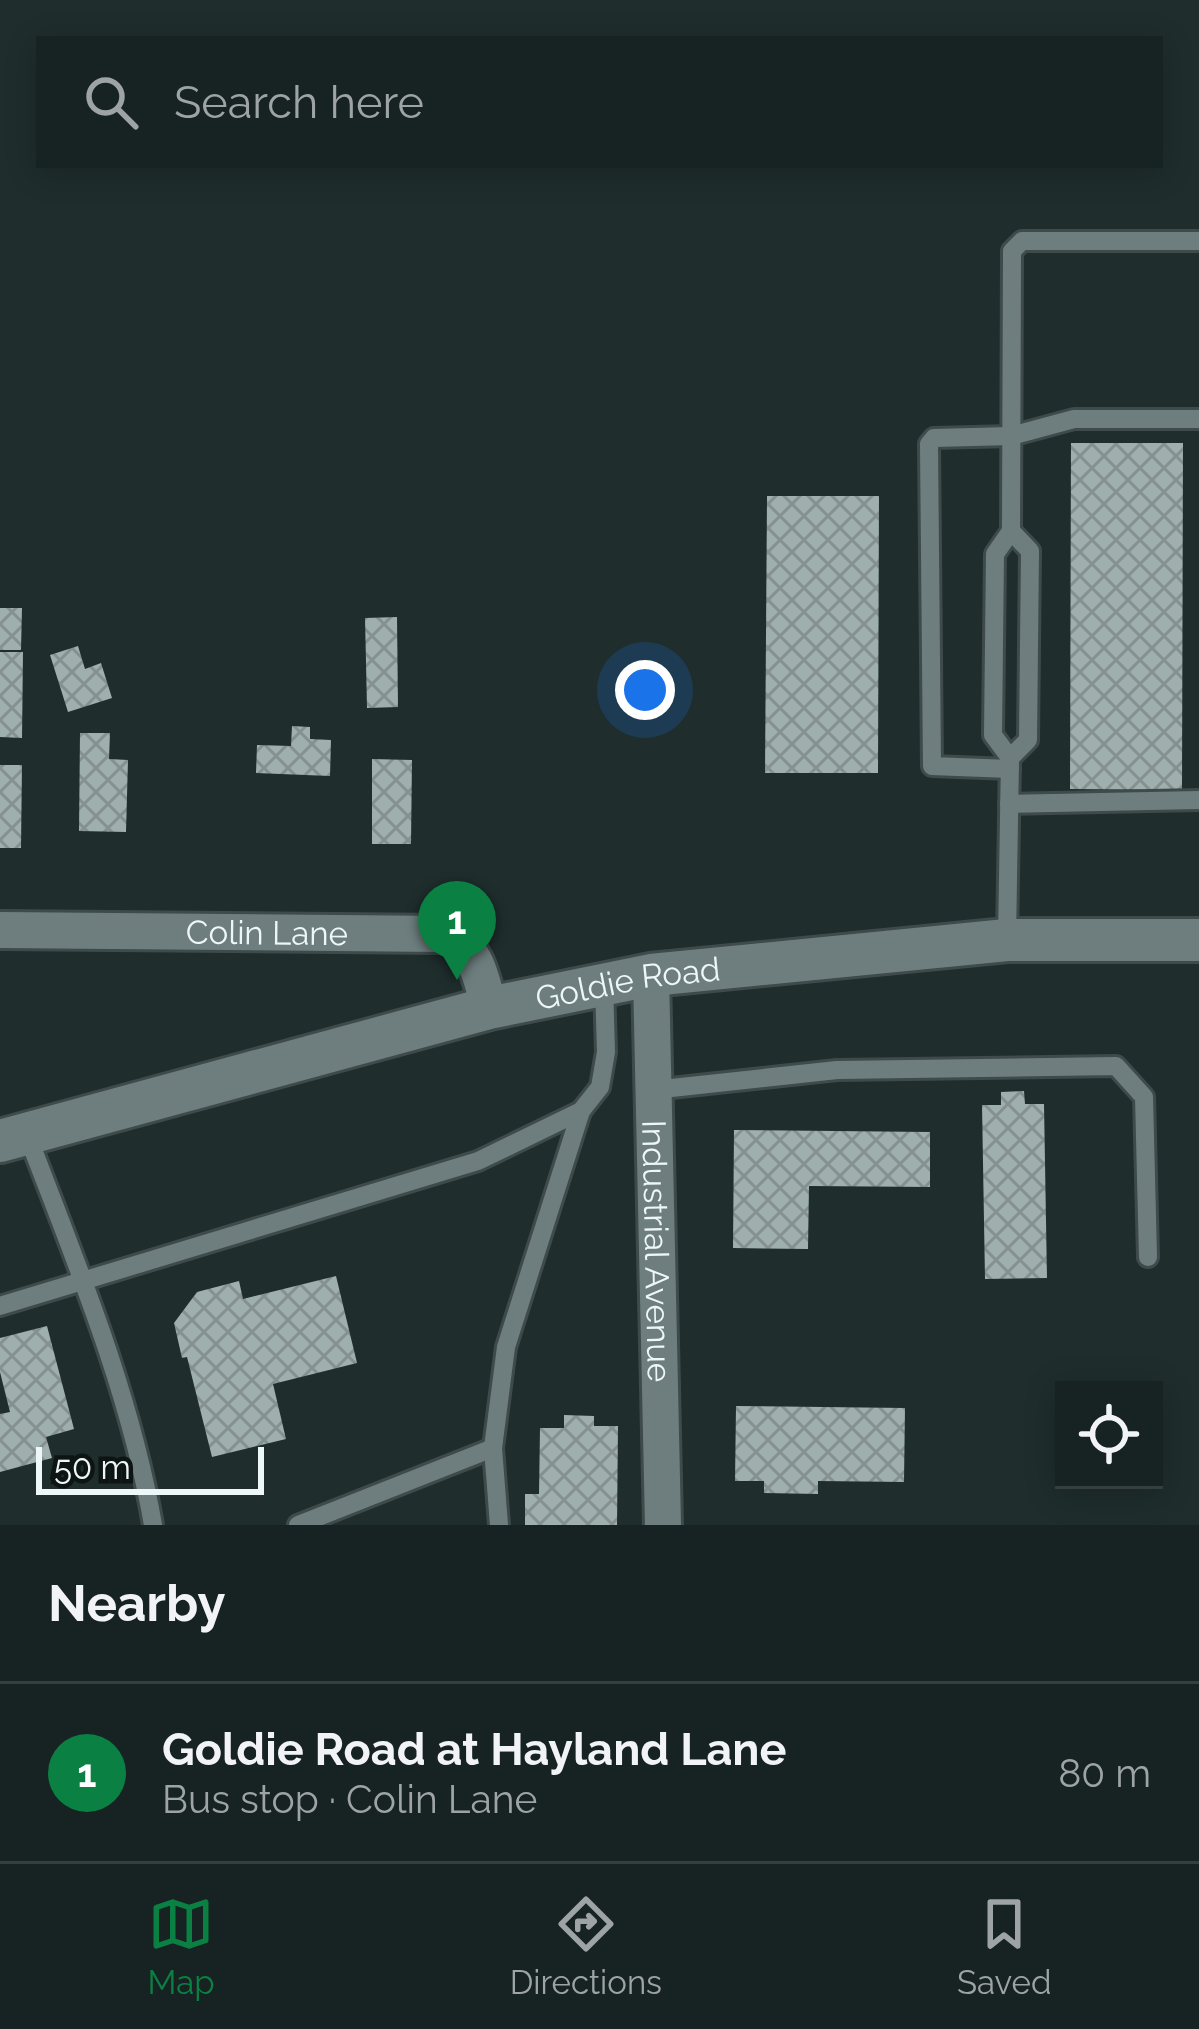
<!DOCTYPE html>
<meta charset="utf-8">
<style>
body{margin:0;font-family:Raleway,sans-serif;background:#202a2a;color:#f1f3f6}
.controls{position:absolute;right:36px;bottom:36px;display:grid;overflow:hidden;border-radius:0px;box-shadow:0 6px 30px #0003}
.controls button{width:108px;height:108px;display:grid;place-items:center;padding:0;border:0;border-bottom:3px solid #363f40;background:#172222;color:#f1f3f6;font:60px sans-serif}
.scale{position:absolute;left:36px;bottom:30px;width:228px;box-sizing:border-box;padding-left:12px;border:6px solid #eef7f7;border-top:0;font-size:33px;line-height:42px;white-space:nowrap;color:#eef7f7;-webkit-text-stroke:9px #0e1414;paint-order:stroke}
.you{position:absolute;left:645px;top:690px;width:42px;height:42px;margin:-30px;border:9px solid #fff;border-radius:50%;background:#1a73e8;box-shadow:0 0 0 18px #1a73e833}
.badge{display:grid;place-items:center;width:78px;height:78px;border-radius:50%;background:#0b8043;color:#fff;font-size:39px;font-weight:700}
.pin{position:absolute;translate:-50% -99px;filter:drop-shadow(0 3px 6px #0008)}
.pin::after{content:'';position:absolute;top:63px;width:42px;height:36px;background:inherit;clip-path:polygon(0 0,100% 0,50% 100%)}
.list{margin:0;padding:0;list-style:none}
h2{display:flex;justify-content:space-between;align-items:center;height:156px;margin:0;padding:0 48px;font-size:51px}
h2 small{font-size:39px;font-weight:400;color:#9ea4a5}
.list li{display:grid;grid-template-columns:78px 1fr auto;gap:36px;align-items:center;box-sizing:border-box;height:180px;padding:0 48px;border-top:3px solid #363f40}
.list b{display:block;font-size:45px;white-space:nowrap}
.list p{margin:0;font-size:39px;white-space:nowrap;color:#9ea4a5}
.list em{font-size:39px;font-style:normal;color:#9ea4a5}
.icon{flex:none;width:66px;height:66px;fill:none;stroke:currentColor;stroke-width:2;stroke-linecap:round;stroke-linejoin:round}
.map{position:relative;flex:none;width:1199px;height:1525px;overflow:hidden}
.search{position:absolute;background:#172222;box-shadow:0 6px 30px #0003;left:36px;right:36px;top:36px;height:132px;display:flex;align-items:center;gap:30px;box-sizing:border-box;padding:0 42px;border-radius:0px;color:#9ea4a5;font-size:45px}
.sheet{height:336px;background:#172222}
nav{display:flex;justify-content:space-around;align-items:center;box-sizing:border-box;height:168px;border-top:3px solid #363f40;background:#172222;font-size:33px;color:#9ea4a5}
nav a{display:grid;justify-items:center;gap:6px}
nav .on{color:#0b8043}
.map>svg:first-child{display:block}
.building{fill:url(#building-cross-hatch)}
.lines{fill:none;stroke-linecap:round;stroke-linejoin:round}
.service-casing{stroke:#3f4b4b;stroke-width:24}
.minor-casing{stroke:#3f4b4b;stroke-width:42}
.tertiary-casing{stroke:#3f4b4b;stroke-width:48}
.service{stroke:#6e7e7e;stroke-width:18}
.minor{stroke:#6e7e7e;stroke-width:36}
.tertiary{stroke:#6e7e7e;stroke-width:42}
.labels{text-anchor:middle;stroke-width:12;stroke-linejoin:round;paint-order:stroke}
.street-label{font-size:33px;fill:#eef7f7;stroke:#0e1414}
</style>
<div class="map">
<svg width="1199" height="1525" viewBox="0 0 1199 1525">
<defs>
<pattern id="building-cross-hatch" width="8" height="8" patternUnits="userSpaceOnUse" patternTransform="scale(3)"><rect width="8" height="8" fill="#9eafae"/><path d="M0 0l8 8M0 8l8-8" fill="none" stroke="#849190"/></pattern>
</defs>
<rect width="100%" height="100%" fill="#1f2d2d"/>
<g class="building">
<path d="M1071 443H1183L1182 790 1070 789Z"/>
<path d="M767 496H879L878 773H765Z"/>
<path d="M0 608H22L21 650H0Z"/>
<path d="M397 617 398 707 367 708 365 618Z"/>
<path d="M78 646 85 669 101 663 112 698 68 712 50 655Z"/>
<path d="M0 652H23L22 738 0 737Z"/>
<path d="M292 726 310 727V739L331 740 330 776 256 773 257 745 291 746Z"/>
<path d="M80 733H110L109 759 128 760 126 832 79 831Z"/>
<path d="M372 759 412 760 411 844H372Z"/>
<path d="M0 765H22L21 848H0Z"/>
<path d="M1024 1091 1025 1104H1044L1047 1278 985 1279 982 1105H1001V1092Z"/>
<path d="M734 1130 930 1132V1187L809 1186 808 1249 733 1248Z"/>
<path d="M336 1276 357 1363 273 1384 286 1439 212 1457 187 1357 182 1358 174 1323 197 1292 239 1281 243 1299Z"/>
<path d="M47 1326 74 1429 46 1437 52 1458 0 1472V1414L10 1412 0 1372V1338Z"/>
<path d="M736 1406 905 1408 904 1482 818 1481V1494L764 1493V1481H735Z"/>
<path d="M564 1415 594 1416V1426H618L617 1525H525V1494H539L540 1428H564Z"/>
</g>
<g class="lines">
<g class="service-casing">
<g id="service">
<path d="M1011 531 1012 251 1022 241H1199"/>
<path d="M1010 769 932 766 929 444 934 438 1011 436 1074 419H1199"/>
<path d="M1009 804 1199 800"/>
<path d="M1007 940 1010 758 993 735 995 554 1011 531 1030 551 1028 740 1010 758"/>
<path d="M653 1090 837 1070 1116 1066 1144 1097 1148 1257"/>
<path d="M27 1134C75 1260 130 1391 153 1525"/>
<path d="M0 1306 478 1161 581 1111 600 1087 606 1052 604 984"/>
<path d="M298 1525 493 1448"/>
<path d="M499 1525 493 1448 506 1347 581 1111"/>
</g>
</g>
<g class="minor-casing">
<g id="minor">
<path id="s1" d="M0 930 445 934C477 948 481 977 489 1008"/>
<path id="s2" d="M651 975 663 1525"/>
</g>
</g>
<g class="tertiary-casing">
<g id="tertiary">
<path id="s3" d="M0 1141 489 1008 651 975 1007 940H1199"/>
</g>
</g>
<use href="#service" class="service"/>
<use href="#minor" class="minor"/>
<use href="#tertiary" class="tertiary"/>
</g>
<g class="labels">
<g class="street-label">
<text dy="12" stroke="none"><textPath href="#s1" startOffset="267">Colin Lane</textPath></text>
<text dy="12" stroke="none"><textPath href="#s3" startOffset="648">Goldie Road</textPath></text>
<text dy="12" stroke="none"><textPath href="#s2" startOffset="276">Industrial Avenue</textPath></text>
</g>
</g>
</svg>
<div class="controls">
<button><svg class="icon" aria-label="locate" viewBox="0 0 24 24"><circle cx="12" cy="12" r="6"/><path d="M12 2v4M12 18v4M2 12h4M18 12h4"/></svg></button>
</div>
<div class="scale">50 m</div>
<div class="you"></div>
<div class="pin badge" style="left:457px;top:980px">1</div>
<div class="search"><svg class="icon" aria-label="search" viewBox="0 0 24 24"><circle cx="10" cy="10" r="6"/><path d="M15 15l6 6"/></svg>Search here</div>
</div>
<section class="sheet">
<h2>Nearby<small></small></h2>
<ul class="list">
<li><span class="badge">1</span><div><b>Goldie Road at Hayland Lane</b><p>Bus stop · Colin Lane</p></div><em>80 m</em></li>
</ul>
</section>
<nav>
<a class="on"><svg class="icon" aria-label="map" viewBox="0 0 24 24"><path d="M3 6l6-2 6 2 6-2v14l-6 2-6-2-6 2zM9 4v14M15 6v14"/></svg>Map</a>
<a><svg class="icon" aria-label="directions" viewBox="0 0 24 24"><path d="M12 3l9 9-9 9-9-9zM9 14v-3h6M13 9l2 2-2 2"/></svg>Directions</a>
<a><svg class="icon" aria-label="saved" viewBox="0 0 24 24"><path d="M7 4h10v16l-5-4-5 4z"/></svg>Saved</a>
</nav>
